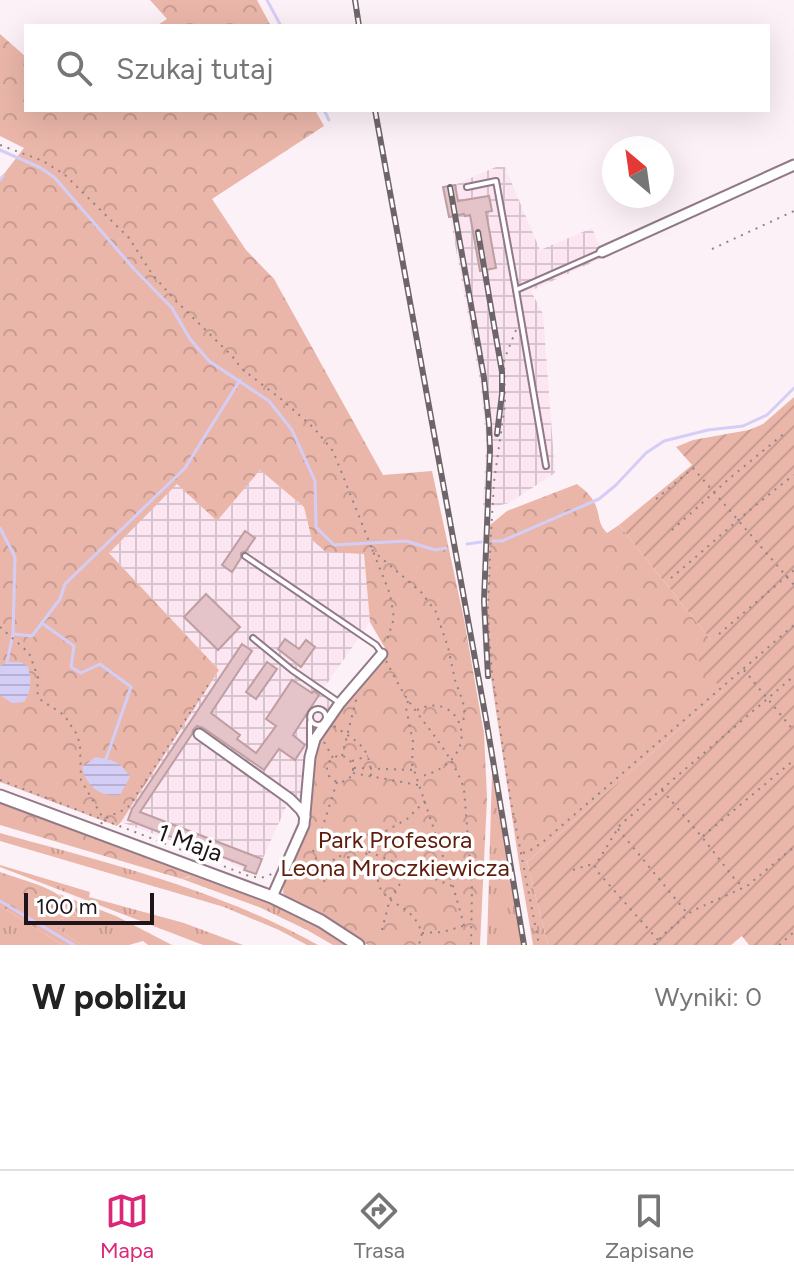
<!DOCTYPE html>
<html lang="pl">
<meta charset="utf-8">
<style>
body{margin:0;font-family:Figtree,sans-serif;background:#f2f2f2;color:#222}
.compass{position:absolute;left:602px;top:136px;width:72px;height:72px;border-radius:50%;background:#fff;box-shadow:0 8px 32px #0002;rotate:331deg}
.scale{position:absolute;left:24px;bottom:20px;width:130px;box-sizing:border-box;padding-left:8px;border:4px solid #1e141a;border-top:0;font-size:22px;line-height:28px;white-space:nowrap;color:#1e141a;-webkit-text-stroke:6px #fff;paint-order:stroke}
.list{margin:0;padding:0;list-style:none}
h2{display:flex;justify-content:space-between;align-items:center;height:104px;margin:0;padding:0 32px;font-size:34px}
h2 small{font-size:26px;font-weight:400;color:#767676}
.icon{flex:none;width:44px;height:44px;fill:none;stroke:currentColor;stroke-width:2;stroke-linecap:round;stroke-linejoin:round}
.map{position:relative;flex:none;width:794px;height:945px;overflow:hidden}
.search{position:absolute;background:#fff;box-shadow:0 8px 32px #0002;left:24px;right:24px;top:24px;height:88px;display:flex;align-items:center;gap:20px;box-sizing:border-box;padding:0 28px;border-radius:0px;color:#767676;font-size:30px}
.sheet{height:224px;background:#fff}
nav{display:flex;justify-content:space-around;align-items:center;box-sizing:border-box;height:112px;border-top:2px solid #e0e0e0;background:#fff;font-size:22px;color:#767676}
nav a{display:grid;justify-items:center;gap:4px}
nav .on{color:#db2777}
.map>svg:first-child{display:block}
.industrial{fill:url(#industrial-grid)}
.grass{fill:url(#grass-tufts)}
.forest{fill:url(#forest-crowns)}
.garden{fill:url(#garden-furrows)}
.water{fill:url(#water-rules)}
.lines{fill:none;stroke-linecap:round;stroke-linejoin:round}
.stream{stroke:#d4cef7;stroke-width:3}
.building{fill:#e5c4c9;stroke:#be9ea2;stroke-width:2}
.service-casing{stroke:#927987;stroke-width:8}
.minor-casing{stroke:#927987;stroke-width:13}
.tertiary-casing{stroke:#927987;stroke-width:15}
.path{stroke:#8f848a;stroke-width:2;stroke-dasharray:2 6;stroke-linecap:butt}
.service{stroke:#fff;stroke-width:4}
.minor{stroke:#fff;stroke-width:9}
.tertiary{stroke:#fff;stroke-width:11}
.rail-casing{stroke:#6f646a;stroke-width:6}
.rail{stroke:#fff;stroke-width:3;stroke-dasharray:9;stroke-linecap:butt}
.labels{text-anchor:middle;stroke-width:7;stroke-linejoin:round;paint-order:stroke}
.park-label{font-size:24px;fill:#601d0d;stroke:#fff}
.street-label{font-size:24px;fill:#1e141a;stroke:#fff}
</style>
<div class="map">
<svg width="794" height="945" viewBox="0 0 794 945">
<defs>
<pattern id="industrial-grid" width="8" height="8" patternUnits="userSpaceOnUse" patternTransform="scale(2)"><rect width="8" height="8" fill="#fce6f2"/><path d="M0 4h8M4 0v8" fill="none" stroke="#d8c4cf"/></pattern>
<pattern id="grass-tufts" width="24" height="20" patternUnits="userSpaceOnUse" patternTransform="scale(2)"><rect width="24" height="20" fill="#eab6a9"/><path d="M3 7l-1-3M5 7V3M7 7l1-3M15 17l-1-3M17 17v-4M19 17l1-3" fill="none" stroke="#c89c91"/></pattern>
<pattern id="forest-crowns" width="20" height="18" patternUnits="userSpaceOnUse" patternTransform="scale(2)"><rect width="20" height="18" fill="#eab6a9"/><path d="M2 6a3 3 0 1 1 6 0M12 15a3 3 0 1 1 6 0" fill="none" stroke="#c89c91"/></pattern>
<pattern id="garden-furrows" width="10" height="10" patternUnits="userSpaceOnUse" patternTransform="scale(2)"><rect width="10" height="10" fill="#eab6a9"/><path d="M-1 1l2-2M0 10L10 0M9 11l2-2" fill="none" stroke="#c89c91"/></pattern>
<pattern id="water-rules" width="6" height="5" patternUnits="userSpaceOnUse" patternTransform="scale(2)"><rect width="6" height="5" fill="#d4cef7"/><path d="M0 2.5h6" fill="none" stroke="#b6b0d3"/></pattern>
</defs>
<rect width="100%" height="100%" fill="#fdf1f8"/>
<g class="industrial">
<path d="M496 167H505L540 250 592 228 604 257 531 291 543 314 555 473 509 503 493 507 483 506 486 441 481 387 445 189Z"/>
<path d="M259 469 304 507 312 540 364 554 370 622 321 692 336 703 309 742 305 752 304 790 302 795 297 798 291 796 256 874 233 865V863L121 822 219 670 109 553 177 483Z"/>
</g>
<g class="grass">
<path d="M492 772 494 773 522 945H487Z"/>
<path d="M0 833C108 863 220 890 318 945H307L279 930 224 907 0 841Z"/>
<path d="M527 862 548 945H533L519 863Z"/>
<path d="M0 865 90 892 89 897 184 923 243 945H203L0 867Z"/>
<path d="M193 872 270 901 302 915 350 945H333L307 930 259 907 182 879 189 877Z"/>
<path d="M59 894 116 916 172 945H148L143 941 129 945H81L58 929 59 919 77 916 73 907Z"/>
<path d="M0 906 63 945H0Z"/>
</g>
<g class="forest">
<path d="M150 0H257L271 26H156L167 19Z"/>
<path d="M0 34 26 57V110H315L324 126 212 199 246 250 274 279 383 475 432 471 464 619 484 734 487 798 480 945H368L307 907 287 898 283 893 284 882 309 825 316 751 323 736 341 709 387 658 386 650 370 622 364 554 326 552 312 540 304 507 260 470 217 521 177 484 109 553 219 670 121 822 117 826 0 782V179L24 148 0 136Z"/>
<path d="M577 484C586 491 594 498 597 509 600 519 599 525 607 533L619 525 711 640 723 691 527 862 519 863 491 678 487 624 490 525 507 511Z"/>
<path d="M0 800 193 872 192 875 182 879 0 825Z"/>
<path d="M0 872C26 882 66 888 77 916L59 919 58 929 81 945H63L0 906Z"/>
</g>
<path class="garden" d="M794 397V945H749L742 936 731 945H548L527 862 723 691 695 656 711 640 619 525 692 465 676 447 693 440 749 430 763 424Z"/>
<g class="water">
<path d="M7 662H20L28 666C31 679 32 691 24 702L12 703 0 695V666Z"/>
<path d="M96 757C113 760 121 762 130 777L120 795C100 797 87 787 82 767Z"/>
</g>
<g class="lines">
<g class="stream">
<path d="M267 0 281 26"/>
<path d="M324 110 329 120"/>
<path d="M0 150 39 167 54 177 135 270 172 308 190 339 209 361 269 401 292 430 315 481 316 527 334 545 406 541 435 550 446 548"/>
<path d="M0 180 3 176"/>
<path d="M0 528 15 557 13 633"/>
<path d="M493 541H502L599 499 616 485 646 453 664 441 708 430 743 426 767 415 794 388"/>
<path d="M467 544 481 542"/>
<path d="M42 623 74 646 71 667 81 673 100 664 131 687 106 759"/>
<path d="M7 662 13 634 32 636 60 599 65 584 185 468 240 380"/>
<path d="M0 901 74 945"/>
</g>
</g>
<g class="building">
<path d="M455 185 458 201 489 196 492 211 486 212 496 268 480 271 470 215 465 216 464 214 449 217 443 187Z"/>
<path d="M245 531 255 538 246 551 241 553V558L232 572 222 565Z"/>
<path d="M206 594 240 627 218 650 184 617Z"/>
<path d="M285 639 299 649 306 640 315 647 301 667 278 649Z"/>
<path d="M242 644 252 651 211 713 240 735 237 739 256 753 276 726 266 719 292 680 312 693 314 691 319 695 293 735 305 745 295 760 279 749 264 770 203 728 197 726 193 730 192 734 140 812 262 859 256 874 244 870 246 866 128 820 132 809Z"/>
<path d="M267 662 277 669 256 699 246 692Z"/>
</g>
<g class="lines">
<g class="service-casing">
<g id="service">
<path d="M467 187 496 181 516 290 600 253"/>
<path d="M516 290 546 466"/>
<path d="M245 556 376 645 381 652"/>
<path d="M253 638 292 670 340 703"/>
<circle cx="318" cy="717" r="8"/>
<path d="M310 746V722"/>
</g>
</g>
<g class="minor-casing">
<g id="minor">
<path d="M602 252 794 165"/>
<path d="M199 734 290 799 301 810 305 817"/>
<path d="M272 897 304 825 310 757 315 739 340 703 382 654"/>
</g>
</g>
<g class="tertiary-casing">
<path id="tertiary" d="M0 796 272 897 321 921 358 945"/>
</g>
<g class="path">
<path d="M0 145 43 161 64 174 129 238 152 274 174 299 232 356 242 369 281 399 314 428 333 451 390 594 394 618 386 644"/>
<path d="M712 249 794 211"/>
<path d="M516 330 504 360 505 404 494 482 491 533 488 606 489 636 492 673 510 797 539 945"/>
<path d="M656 499 693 468 794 585"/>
<path d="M672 530 730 478 786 432"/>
<path d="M372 550 421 592 436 612 448 647 455 680 463 702 465 716 461 724"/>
<path d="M671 578C712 544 751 507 794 475"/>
<path d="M0 627 29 653 38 677 37 692 41 700 64 715 76 733 80 744 81 780 103 818"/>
<path d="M719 634 794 570"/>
<path d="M386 661C392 672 398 684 404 694 424 725 453 754 464 789L472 888 471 945"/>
<path d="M744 670 794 731"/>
<path d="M408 701 406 708 413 742 412 764 453 886 464 925 468 926"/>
<path d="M417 710C462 687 489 761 418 777"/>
<path d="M334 726C357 742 370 745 371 776"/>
<path d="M324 742 333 758"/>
<path d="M342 756 357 696"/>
<circle cx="340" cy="769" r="13"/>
<path d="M352 761 368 756"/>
<path d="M354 768 414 770"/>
<path d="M353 773 418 785"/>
<path d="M0 780 249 876 261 878 272 874"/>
<path d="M337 782 321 832 452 886"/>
<path d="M662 790 702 837 737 882 745 886"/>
<path d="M101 824C107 814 120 814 129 806L210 682"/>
<path d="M618 829 687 913"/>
<path d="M703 836 794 760"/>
<path d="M313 850 319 867 325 873"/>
<path d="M523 853 533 849 544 841 794 625"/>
<path d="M363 862 371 842 377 836 407 819 425 801"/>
<path d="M573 870 589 865 595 866"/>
<path d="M324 882 330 863 338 856C350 856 371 863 376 875 379 881 378 887 383 892 389 901 400 905 408 912 415 917 419 925 422 933L419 945"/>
<path d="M382 930 390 899 409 870"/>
<path d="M422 933 443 932 463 926"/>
<path d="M658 940 596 870 595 866 620 825 794 676"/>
<path d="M654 945 664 934 692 911 747 886 794 847"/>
<path d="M779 945 794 932"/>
</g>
<use href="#service" class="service"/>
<use href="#minor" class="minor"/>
<use href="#tertiary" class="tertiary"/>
<g class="rail-casing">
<g id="rail">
<path d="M355 0 359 26"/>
<path d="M375 110 486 719 524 945"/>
<path d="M450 187 484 378 489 424 490 450 484 601 488 676"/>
<path d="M478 232 502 372V394L497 434"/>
</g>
</g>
<use href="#rail" class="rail"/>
</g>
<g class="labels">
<g class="park-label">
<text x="395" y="848">Park Profesora<tspan x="395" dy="28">Leona Mroczkiewicza</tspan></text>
</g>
<g class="street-label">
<text transform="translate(190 843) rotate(20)" y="8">1 Maja</text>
</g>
</g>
</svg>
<svg class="compass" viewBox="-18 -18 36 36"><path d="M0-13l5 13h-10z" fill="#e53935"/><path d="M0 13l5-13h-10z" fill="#767676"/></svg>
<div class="scale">100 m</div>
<div class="search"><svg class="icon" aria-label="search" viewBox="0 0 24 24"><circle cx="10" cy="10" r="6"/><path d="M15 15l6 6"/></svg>Szukaj tutaj</div>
</div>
<section class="sheet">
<h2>W pobliżu<small>Wyniki: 0</small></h2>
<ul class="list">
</ul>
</section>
<nav>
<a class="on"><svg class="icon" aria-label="map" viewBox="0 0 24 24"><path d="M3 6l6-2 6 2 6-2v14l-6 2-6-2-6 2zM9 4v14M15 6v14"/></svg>Mapa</a>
<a><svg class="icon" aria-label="directions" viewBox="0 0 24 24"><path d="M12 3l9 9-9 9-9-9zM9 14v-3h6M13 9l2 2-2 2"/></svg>Trasa</a>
<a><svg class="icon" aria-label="saved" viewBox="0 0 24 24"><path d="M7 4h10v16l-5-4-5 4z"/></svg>Zapisane</a>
</nav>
